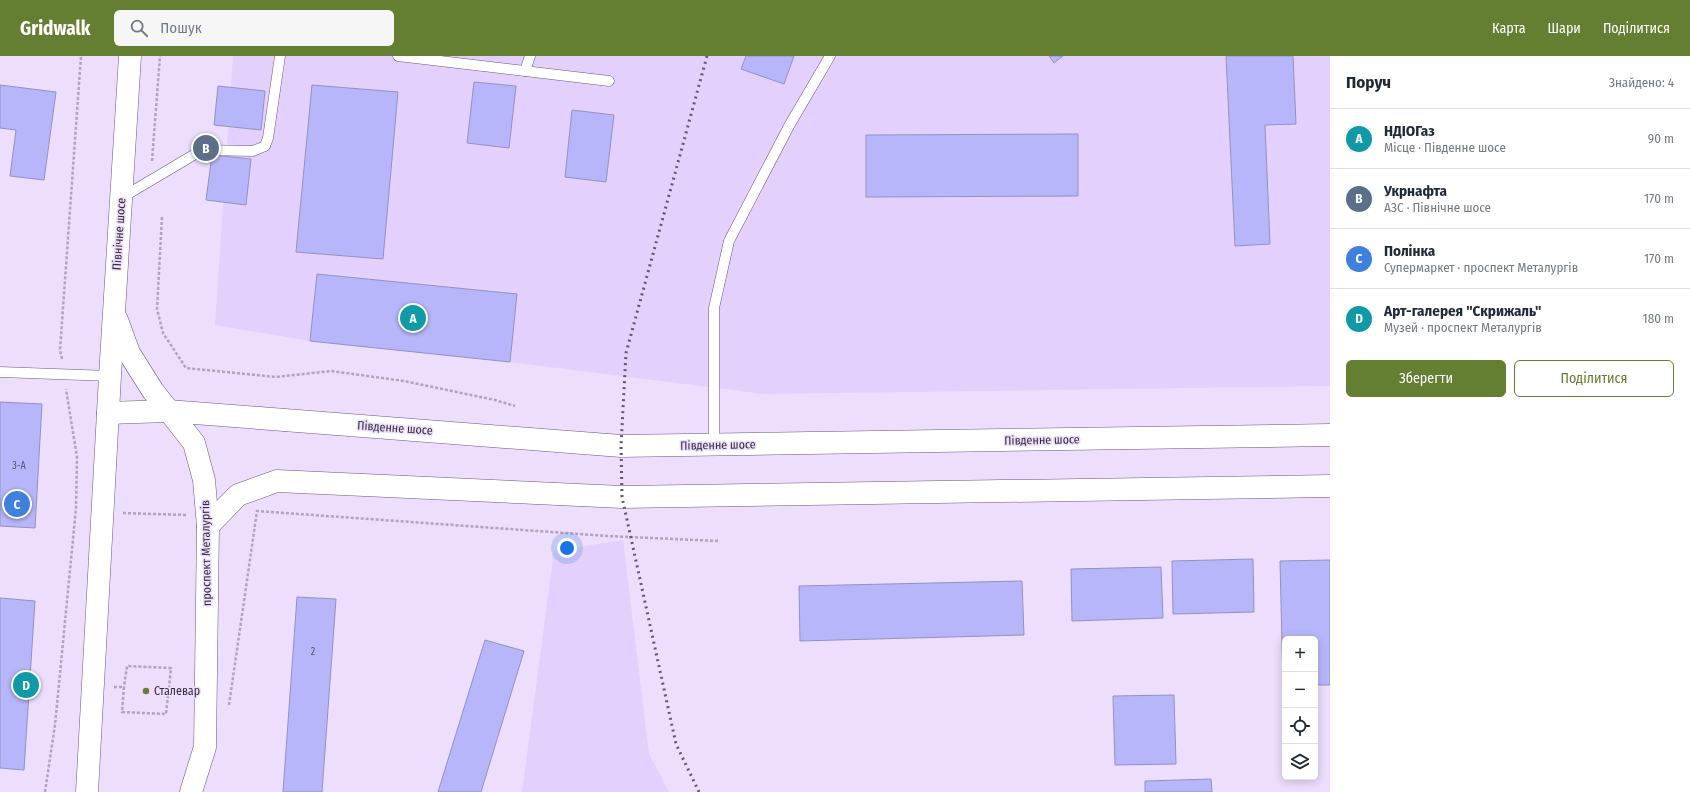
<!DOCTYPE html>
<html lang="uk">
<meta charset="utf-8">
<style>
body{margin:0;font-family:"Fira Sans Condensed",sans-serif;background:#f6f6f7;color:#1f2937}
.controls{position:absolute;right:12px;bottom:12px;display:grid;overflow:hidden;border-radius:6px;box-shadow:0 2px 10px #0003}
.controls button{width:36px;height:36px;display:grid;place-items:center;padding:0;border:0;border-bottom:1px solid #e0e1e3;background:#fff;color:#1f2937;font:20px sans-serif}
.you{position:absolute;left:567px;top:492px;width:14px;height:14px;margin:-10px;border:3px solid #fff;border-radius:50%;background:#1a73e8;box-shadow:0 0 0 6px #1a73e833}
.badge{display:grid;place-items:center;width:26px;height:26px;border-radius:50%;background:#657f32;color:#fff;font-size:13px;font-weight:700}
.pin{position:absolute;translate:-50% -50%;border:2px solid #fff;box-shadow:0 1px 4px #0006}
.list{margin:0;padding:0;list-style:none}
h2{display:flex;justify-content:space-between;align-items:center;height:52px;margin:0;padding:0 16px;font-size:17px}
h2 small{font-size:13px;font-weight:400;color:#747a83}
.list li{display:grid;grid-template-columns:26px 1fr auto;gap:12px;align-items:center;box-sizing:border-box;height:60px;padding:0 16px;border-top:1px solid #e0e1e3}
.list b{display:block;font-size:15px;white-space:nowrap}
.list p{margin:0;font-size:13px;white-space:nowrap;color:#747a83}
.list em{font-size:13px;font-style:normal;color:#747a83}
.actions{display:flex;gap:8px;padding:12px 16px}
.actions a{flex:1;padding:9px 0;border:1px solid #657f32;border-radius:6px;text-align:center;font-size:14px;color:#657f32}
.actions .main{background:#657f32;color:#fff}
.icon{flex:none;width:22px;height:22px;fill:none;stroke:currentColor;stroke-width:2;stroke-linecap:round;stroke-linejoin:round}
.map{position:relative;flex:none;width:1330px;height:736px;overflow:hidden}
header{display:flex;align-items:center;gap:24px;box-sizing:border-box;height:56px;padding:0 20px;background:#657f32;color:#fff}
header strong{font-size:19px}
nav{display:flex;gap:22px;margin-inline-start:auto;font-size:14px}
.search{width:280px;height:36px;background:#f6f6f7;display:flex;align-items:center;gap:10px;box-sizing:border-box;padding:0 14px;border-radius:6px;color:#747a83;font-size:15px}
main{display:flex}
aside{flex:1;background:#fff}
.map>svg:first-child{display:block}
.built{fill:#e4d0fc}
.building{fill:#b8b6fb;stroke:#9391c1}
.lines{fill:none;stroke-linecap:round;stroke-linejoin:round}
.lane-casing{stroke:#6b5782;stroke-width:11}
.secondary-casing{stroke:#6b5782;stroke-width:23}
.path{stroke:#afa3bd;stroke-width:2.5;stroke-dasharray:3 2;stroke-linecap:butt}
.lane{stroke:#fff;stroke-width:10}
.secondary{stroke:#fff;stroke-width:22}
.rail{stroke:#62596e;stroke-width:3;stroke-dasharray:2 4;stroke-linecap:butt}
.poi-dot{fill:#657f32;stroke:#ecdefc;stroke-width:1.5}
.labels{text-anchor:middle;stroke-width:3;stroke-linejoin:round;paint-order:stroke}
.number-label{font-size:10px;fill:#56506f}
.street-label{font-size:12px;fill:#362e40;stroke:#ecdefc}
.poi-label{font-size:12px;fill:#362e40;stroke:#ecdefc;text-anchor:start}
</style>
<header>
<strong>Gridwalk</strong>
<div class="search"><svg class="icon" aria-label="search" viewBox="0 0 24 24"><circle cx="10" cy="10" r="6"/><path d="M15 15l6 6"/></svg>Пошук</div>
<nav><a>Карта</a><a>Шари</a><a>Поділитися</a></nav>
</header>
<main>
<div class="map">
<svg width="1330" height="736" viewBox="0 0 1330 736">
<rect width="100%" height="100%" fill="#ecdefc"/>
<g class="built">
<path d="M233 0H1330V330L764 338 510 306 310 285 215 269Z"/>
<path d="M623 484 649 698 669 736H522L554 495Z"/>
</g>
<g class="building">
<path d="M746 0H794L784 28 741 13Z"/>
<path d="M1049 0H1063L1054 7Z"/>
<path d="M1226 0H1293L1296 68 1265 69 1270 188 1235 190Z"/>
<path d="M474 26 516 30 509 92 467 87Z"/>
<path d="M0 29 56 36 44 124 10 120 16 74 0 72Z"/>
<path d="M312 29 398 36 383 203 296 196Z"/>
<path d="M218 30 265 35 261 74 214 69Z"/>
<path d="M572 54 614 59 606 126 565 121Z"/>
<path d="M1078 78V140L866 141V79Z"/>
<path d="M212 99 251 103 246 149 206 144Z"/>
<path d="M317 218 517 238 510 306 310 285Z"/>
<path d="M0 346 42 348 35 472 0 470Z"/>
<path d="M1253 503 1254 556 1173 558 1172 505Z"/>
<path d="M1330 504V629H1315V583H1285V630H1283L1280 505Z"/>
<path d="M1161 511 1163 562 1072 565 1071 513Z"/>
<path d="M1022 525 1024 579 800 585 799 530Z"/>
<path d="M297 541 336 543 322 736H283Z"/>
<path d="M0 542 35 545 24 714 0 712Z"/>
<path d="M485 584 524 595 481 736H438Z"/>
<path d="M1174 639 1176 708 1115 709 1113 640Z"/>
<path d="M1211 723 1212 736H1145V725Z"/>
</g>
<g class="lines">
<g class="lane-casing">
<g id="lane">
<path d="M398 0 609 25"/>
<path d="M525 15 530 0"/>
<path d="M121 142 202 94 253 95 265 90 268 82 280 0"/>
<path d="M0 316 110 320"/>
<path d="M714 389V252L729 185 789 70 830 0"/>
</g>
</g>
<g class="secondary-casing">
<g id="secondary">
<path d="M117 264 129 297 153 335 194 387 204 424 208 470 205 691 191 736"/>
<path d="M108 357 168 355 621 390 1330 379"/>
<path d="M208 470 238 439 277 425 622 441 1330 430"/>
<path d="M87 736 110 320 130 0"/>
</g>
</g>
<g class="path">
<path d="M152 105 160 0"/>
<path d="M162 161 157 253 163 277 186 312 276 321 331 315 404 325 495 344 515 350"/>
<path d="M62 303 60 294 81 0"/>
<path d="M123 457 186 459"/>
<path d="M114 631H124L122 656 166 658 171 612 127 610 124 631"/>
<path d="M169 635 184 637"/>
<path d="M229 649 257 455 607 480 718 485"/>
<path d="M45 736 55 669 76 452 77 401 66 333"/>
</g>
<use href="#lane" class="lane"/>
<use href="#secondary" class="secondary"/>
<path class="rail" d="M699 736 676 688 622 441 621 390 626 297 707 0"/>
</g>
<circle class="poi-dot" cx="146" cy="635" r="4"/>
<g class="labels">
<g class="number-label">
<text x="19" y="413">3-А</text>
<text x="313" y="599">2</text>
</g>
<g class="street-label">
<text transform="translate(119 178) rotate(-86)" y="4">Північне шосе</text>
<text transform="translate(395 372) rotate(4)" y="4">Південне шосе</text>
<text transform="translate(1042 384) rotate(-1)" y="4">Південне шосе</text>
<text transform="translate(718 389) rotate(-1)" y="4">Південне шосе</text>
<text transform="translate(206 497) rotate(-91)" y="4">проспект Металургів</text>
</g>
<g class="poi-label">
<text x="154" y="639">Сталевар</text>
</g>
</g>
</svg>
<div class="controls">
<button>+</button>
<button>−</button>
<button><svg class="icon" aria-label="locate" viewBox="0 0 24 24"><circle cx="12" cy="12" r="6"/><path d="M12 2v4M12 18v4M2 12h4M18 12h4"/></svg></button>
<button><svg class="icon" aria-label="layers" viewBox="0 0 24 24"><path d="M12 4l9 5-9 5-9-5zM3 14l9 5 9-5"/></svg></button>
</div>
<div class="you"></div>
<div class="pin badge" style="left:413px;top:262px;background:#0f9aa8">A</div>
<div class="pin badge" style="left:206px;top:92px;background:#5c6f8a">B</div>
<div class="pin badge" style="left:17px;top:448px;background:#3f7fe0">C</div>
<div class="pin badge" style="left:26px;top:629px;background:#0f9aa8">D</div>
</div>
<aside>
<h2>Поруч<small>Знайдено: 4</small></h2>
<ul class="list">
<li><span class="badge" style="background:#0f9aa8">A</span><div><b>НДІОГаз</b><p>Місце · Південне шосе</p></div><em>90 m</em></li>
<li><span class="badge" style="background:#5c6f8a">B</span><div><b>Укрнафта</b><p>АЗС · Північне шосе</p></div><em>170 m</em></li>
<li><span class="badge" style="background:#3f7fe0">C</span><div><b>Полінка</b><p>Супермаркет · проспект Металургів</p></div><em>170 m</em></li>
<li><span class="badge" style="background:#0f9aa8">D</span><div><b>Арт-галерея &quot;Скрижаль&quot;</b><p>Музей · проспект Металургів</p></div><em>180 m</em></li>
</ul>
<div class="actions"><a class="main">Зберегти</a><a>Поділитися</a></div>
</aside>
</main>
